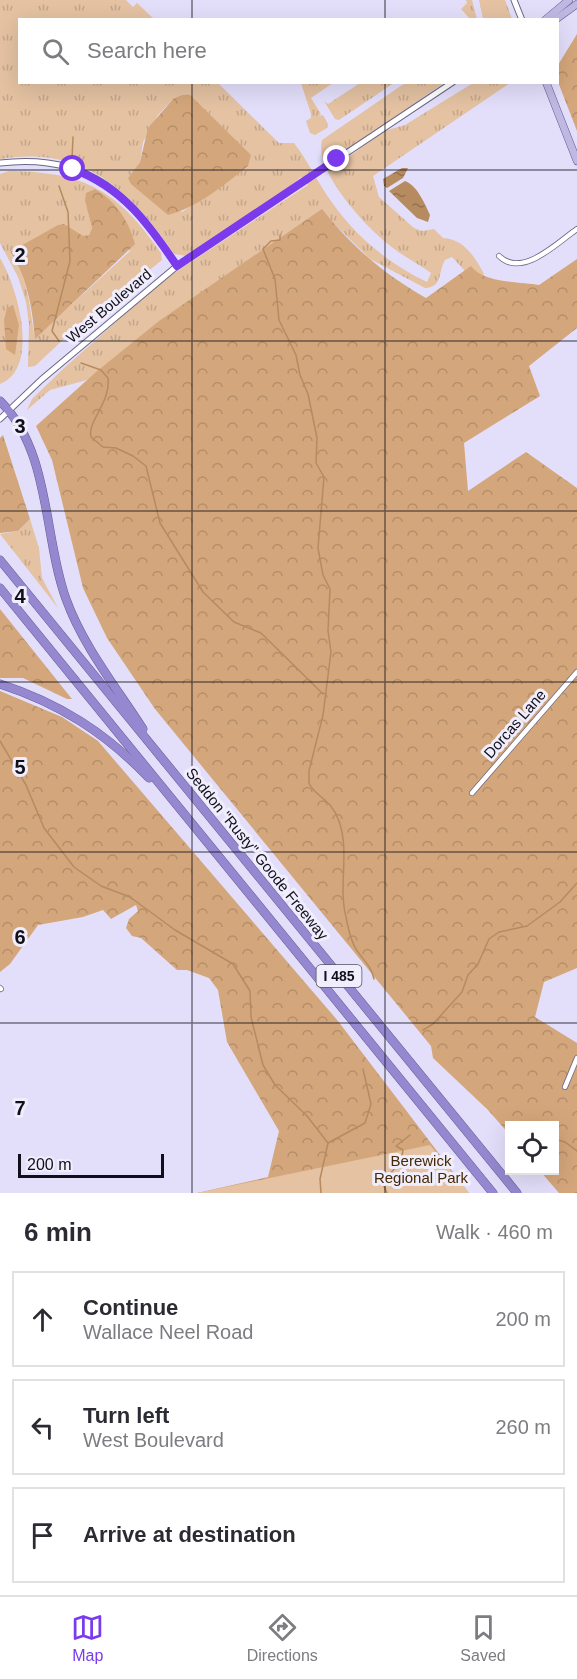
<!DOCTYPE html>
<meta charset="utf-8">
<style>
body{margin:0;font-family:Arial,sans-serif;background:#f2f2f3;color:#2b2b33}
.controls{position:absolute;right:18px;bottom:18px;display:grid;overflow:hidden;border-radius:0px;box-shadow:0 6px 24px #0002}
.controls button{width:54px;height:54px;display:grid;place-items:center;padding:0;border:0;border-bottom:2px solid #e1e1e2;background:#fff;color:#2b2b33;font:30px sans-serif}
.scale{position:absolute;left:18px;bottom:15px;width:146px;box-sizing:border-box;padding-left:6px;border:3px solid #110f1a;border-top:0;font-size:16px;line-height:21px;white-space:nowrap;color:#110f1a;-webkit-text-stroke:4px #f0eefc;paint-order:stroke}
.stop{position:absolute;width:18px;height:18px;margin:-14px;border:4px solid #7c3aed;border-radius:50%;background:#fff}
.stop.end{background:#7c3aed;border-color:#fff;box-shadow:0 2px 6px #0008}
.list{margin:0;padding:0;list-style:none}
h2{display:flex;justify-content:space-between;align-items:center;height:78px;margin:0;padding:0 24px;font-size:26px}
h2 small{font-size:20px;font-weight:400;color:#7c7c81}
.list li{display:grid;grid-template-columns:39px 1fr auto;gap:18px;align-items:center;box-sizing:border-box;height:96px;margin:0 12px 12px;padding:0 12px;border:2px solid #e1e1e2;border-radius:0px}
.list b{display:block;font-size:22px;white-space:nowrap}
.list p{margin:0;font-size:20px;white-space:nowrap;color:#7c7c81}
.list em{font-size:20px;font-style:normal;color:#7c7c81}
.icon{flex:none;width:33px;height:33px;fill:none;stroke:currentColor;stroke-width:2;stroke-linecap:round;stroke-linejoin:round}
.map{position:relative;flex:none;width:577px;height:1193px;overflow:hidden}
.search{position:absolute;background:#fff;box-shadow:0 6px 24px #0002;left:18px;right:18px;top:18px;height:66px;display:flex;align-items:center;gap:15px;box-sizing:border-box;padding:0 21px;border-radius:0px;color:#7c7c81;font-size:22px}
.sheet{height:402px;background:#fff}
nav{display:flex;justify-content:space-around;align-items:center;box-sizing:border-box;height:84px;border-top:2px solid #e1e1e2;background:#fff;font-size:16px;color:#7c7c81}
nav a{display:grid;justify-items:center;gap:3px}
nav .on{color:#7c3aed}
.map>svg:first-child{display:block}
.grass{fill:url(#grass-tufts);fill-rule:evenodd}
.forest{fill:url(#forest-crowns)}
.park{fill:#e4c2a2}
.water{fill:url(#water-ripples)}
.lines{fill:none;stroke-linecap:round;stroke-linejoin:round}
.stream{stroke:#b78b60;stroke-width:1.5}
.minor-casing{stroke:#6c6785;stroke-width:6}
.tertiary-casing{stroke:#6c6785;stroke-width:7}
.primary-casing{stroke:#675e90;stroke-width:8}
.motorway-casing{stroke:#675e90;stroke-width:9}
.minor{stroke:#fff;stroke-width:4.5}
.tertiary{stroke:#fff;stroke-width:5}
.primary{stroke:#bfb8e3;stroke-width:7}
.motorway{stroke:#9588d0;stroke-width:8}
.route{stroke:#7c3aed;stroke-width:8}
.grid{fill:none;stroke:#110f1a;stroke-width:1.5;stroke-opacity:0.55}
.labels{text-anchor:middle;stroke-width:6;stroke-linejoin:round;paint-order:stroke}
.shield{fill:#f0eefc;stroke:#54525e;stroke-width:1.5}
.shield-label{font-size:14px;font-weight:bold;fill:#110f1a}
.street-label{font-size:15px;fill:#110f1a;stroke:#f0eefc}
.park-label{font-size:15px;fill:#472804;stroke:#f0eefc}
.grid-label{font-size:20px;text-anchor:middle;font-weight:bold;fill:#110f1a;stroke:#f0eefc;stroke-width:6;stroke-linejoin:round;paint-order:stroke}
</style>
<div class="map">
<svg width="577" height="1193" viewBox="0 0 577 1193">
<defs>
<pattern id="grass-tufts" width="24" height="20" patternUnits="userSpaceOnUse" patternTransform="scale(1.5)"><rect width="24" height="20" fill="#e4c2a2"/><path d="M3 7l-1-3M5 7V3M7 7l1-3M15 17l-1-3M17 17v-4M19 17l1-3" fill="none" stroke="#c3a68b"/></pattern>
<pattern id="forest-crowns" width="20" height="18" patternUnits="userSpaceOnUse" patternTransform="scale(1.5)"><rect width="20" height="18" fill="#d4a67b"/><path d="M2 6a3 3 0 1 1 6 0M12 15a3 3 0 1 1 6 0" fill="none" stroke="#b58e6a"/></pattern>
<pattern id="water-ripples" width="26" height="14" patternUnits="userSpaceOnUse" patternTransform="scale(1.5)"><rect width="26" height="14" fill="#b78b60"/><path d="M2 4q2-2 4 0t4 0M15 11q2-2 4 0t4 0" fill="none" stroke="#93704e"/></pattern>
</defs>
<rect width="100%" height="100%" fill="#e3dffb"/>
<g class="grass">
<path d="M0 0H126L133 7 137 3 154 19 20 20V82L218 83 279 143H294C309 162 317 182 331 201 355 236 389 264 427 282L431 273C417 263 401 255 388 244 365 226 314 171 322 140L405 83H444L354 145 335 154 340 163 384 131 405 125 473 83H510L373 176 379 197 414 228 422 231 434 229 443 238C464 239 475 257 484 274L460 300 464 270 452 257 445 260C438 272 443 287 425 288L370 259 323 213 87 380 50 390 27 410 32 399 63 369 162 281 308 185 301 177 287 189 187 256 174 254C131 191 84 145 0 159ZM182 95 248 166 182 212 128 178 140 162 143 142 158 115 174 98Z"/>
<path d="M466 0H472L477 19H470L461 9 467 3Z"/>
<path d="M479 0H505L512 19H483Z"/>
<path d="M301 83H333L311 98 321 114 319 116 323 115 328 124 327 128 315 135 310 133 306 121 311 118V114Z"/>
<path d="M360 83H394L339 120 335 119 324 101 328 104Z"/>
<path d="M9 171C86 172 118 191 161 253L162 260 64 339 35 366 28 367 29 324 26 302 18 277 0 243V174ZM85 201 130 251 35 338C29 306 30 282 10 253L89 235 92 228Z"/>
<path d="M0 258C17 286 41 368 0 384Z"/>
<path d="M30 519 39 548 42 578 58 608 0 534 18 531Z"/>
</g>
<g class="forest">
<path d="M577 34V131L558 82V65Z"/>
<path d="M182 95H190L251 155 248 166C224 185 198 207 168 215L131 184 128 178 140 162 148 128 174 98Z"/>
<path d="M95 189C116 202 128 219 135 244L35 339C32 307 28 279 10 252L58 225 64 224 83 236 89 235 92 228 85 201 86 193Z"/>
<path d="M322 209C352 247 384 274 426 298L471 266C483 283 520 282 539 285L577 259V328L529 366 540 396 464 443 468 491 526 452 577 488V968L544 982 535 1017 577 1043V1193H559L540 1171 554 1170V1126H510L509 1134 488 1110 433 1058 431 1046 155 709 107 638 83 588 52 460 36 426 96 372 159 321Z"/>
<path d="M13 305 19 325 15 355 6 349 4 320 7 308Z"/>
<path d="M3 435 30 519 18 531 0 533V438Z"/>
<path d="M0 609 72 699H67L23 678H0Z"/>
<path d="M0 691 62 717 98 741 338 1021 469 1193H197L268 1177 279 1131 227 1042 218 990 209 978 187 970H177L141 938 132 936 126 928 129 919 138 911 136 905 111 919 103 910 83 917 38 925 10 964 0 972Z"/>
</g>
<path class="park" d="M430 1145 469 1193H197Z"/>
<g class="water">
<path d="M402 168H408L403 178 387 188 384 186 383 179Z"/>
<path d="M405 181C417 185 425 204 430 215L428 222 417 218 389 191Z"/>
</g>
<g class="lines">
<g class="stream">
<path d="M72 159 73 137"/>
<path d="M280 235V240L271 241 263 249 275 279 279 320 296 355 300 375 308 394 317 438 316 463 324 477 318 548 323 575 330 589 328 631 331 652 323 715 309 771V783C315 797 331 798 339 821 350 852 338 886 346 917 348 928 351 943 358 952 365 962 371 966 374 979"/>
<path d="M59 341 52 331 70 261 68 212 59 186"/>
<path d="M81 363 101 370 108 378C111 403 87 421 91 437L103 447 116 448 133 456 146 466 160 523 203 592 234 622 261 633 323 694"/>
<path d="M0 741 26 785 44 828 74 867 101 886 130 897 175 930 233 964 250 991 251 1017 263 1065 275 1085 307 1116 328 1143"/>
<path d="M423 1030 433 1024 462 992 468 975 478 964 489 939 499 932 527 926 560 902 577 883"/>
<path d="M506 1133H510"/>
<path d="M554 1139 565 1142 577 1151"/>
<path d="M321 1193 320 1179 328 1143 365 1123 371 1104 363 1069"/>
<path d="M387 1193 383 1184C389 1169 401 1170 403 1150L396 1146 410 1135"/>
</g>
<g class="minor-casing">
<g id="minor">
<path d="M499 256C522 279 558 242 577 229"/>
<path d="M472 793 577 672"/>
<path d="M0 988 1 989"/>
<path d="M565 1087 577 1058"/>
</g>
</g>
<g class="tertiary-casing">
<g id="tertiary">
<path d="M514 0 522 20"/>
<path d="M0 163C91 152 131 197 177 266"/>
<path d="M0 419 41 380 177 266 453 82"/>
</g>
</g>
<g class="primary-casing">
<g id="primary">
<path d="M545 20 569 0"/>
<path d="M555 20 577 4"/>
<path d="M546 82 577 161"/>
</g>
</g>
<g class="motorway-casing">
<g id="motorway">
<path d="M0 401C51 452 43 535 66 599 83 646 116 687 143 729"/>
<path d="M0 560 517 1193"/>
<path d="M0 588 493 1193"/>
<path d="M0 684C59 703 106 733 149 778"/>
</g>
</g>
<use href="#minor" class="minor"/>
<use href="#tertiary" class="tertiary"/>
<use href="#primary" class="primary"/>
<use href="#motorway" class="motorway"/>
</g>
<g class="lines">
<path class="route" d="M73 169C123 188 148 223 177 266L337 159"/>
</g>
<path class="grid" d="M192 0V20M385 0V20M192 82V1193M385 82V1193M0 170H577M0 341H577M0 511H577M0 682H577M0 852H577M0 1023H577"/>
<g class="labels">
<rect class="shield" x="316.5" y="965" width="45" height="22" rx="4.5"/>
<g class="shield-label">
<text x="339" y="981">I 485</text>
</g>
<g class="street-label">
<text transform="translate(109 306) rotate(-40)" y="5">West Boulevard</text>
<text transform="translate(515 724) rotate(-49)" y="5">Dorcas Lane</text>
<text transform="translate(257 854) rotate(51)" y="5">Seddon "Rusty" Goode Freeway</text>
</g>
<g class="park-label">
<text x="421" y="1166">Berewick<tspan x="421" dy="17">Regional Park</tspan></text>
</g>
</g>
<g class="grid-label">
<text x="20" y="262">2</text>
<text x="20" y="433">3</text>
<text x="20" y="603">4</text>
<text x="20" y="774">5</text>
<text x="20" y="944">6</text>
<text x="20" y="1115">7</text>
</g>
</svg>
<div class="controls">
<button><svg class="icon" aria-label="locate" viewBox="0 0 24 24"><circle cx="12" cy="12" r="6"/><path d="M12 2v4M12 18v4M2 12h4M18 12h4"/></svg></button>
</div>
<div class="scale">200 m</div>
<div class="stop" style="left:73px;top:169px"></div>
<div class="stop end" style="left:337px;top:159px"></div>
<div class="search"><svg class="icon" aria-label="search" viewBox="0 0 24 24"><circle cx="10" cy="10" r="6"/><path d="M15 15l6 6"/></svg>Search here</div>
</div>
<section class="sheet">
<h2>6 min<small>Walk · 460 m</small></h2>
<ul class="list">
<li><svg class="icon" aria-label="ahead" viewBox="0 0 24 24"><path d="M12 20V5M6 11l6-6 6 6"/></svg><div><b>Continue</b><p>Wallace Neel Road</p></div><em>200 m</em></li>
<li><svg class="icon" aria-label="left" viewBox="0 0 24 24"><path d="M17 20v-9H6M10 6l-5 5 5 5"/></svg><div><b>Turn left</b><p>West Boulevard</p></div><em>260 m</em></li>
<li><svg class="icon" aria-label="arrive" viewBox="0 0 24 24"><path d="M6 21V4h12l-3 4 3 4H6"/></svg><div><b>Arrive at destination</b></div></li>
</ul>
</section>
<nav>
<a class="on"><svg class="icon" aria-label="map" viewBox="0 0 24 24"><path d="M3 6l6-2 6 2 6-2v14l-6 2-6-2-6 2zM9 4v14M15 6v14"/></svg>Map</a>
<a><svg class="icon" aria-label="directions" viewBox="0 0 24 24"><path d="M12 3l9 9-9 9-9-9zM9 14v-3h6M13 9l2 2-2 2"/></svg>Directions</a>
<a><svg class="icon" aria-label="saved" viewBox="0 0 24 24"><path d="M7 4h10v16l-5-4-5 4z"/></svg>Saved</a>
</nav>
